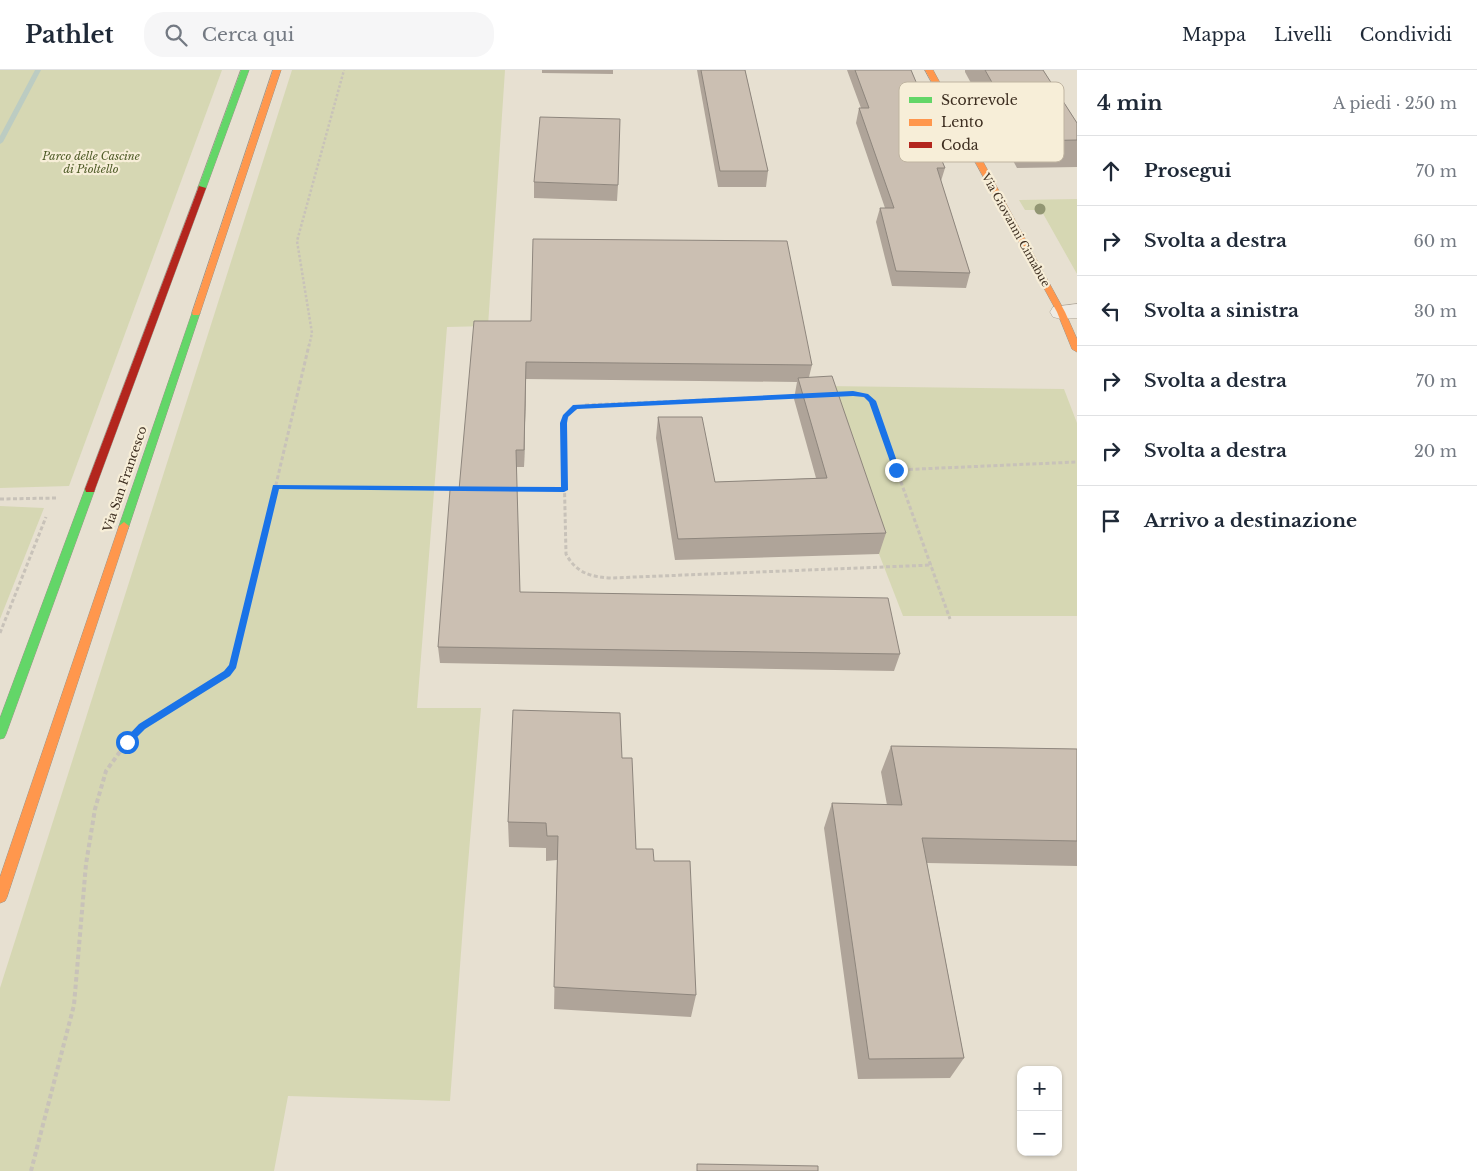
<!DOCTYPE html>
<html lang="it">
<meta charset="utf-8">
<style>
body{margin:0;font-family:"Libre Baskerville",serif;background:#f6f6f7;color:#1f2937}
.controls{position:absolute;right:15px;bottom:15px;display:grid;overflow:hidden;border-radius:10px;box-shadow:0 1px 4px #0004}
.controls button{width:45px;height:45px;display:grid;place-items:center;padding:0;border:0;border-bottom:1px solid #e0e1e3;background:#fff;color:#1f2937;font:25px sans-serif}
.stop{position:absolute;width:15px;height:15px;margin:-11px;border:4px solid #1a73e8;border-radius:50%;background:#fff}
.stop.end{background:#1a73e8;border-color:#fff;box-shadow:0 1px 5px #0008}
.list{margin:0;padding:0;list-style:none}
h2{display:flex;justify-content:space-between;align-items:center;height:65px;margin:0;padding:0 20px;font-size:21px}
h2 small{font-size:16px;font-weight:400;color:#747a83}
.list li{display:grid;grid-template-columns:32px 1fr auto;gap:15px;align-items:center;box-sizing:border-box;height:70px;padding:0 20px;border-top:1px solid #e0e1e3}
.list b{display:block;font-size:19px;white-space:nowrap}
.list em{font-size:16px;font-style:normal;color:#747a83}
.icon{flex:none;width:28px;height:28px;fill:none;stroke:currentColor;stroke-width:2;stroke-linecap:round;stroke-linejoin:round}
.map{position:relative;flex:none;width:1077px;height:1101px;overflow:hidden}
header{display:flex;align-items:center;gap:30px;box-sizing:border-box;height:70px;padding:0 25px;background:#fff;border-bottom:1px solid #e0e1e3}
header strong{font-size:24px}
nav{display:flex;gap:28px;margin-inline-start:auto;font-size:18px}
.search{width:350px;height:45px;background:#f6f6f7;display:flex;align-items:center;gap:12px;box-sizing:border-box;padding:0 18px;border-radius:20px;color:#747a83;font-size:19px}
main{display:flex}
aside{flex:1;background:#fff}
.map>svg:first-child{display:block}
.green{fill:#d6d7b3}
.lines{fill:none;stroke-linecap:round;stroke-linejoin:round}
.stream{fill:#bcccc2;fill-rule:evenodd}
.street-casing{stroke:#ada599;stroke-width:1}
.fast-casing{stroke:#9c958a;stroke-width:1}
.slow-casing{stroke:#9c958a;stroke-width:1}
.jam-casing{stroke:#9c958a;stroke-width:1}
.path-far2{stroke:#c8c2b9;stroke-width:2.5;stroke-dasharray:2.5 2;stroke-linecap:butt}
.path-far1{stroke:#c8c2b9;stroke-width:3;stroke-dasharray:4 2.5;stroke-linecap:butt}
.path{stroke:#c8c2b9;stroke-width:4;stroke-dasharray:4.5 3;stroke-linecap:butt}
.street{fill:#efebe3;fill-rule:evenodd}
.fast{fill:#63d668;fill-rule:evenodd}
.slow{fill:#ff974d;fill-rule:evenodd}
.jam{fill:#b3261e;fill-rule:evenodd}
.tree{fill:#929673}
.wall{fill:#afa499}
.shaded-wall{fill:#8e867d}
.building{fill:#cbbfb2;stroke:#8e867d}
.route{fill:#1a73e8}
.labels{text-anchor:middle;stroke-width:4.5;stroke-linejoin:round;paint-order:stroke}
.far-park-label{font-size:11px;font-style:italic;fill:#4d5a26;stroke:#f7eed8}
.far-street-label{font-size:11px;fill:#3d2e20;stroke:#f7eed8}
.street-label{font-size:12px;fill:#3d2e20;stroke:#f7eed8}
.key{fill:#f7eed8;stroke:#bfb4a1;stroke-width:1}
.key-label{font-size:14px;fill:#3d2e20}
</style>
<header>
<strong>Pathlet</strong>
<div class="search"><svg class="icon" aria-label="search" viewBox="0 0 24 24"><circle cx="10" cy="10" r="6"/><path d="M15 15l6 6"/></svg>Cerca qui</div>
<nav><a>Mappa</a><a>Livelli</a><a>Condividi</a></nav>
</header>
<main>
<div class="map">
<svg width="1077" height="1101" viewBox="0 0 1077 1101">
<rect width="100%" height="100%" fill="#e7e0d1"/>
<g class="green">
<path d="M0 0H222L69 416 0 418Z"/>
<path d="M292 0H505L488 256 447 257 417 638H481L464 842 450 1031 288 1026 274 1101H0V918Z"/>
<path d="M1077 129V204L1041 140H1025L1019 130Z"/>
<path d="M825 316 1064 319 1077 353V546H903L879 484Z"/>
<path d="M0 436 44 438 0 549Z"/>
</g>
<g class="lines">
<path class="stream" d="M35 0H41L3 72 0 74V66Z"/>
<g class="street-casing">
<path id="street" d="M1077 234V248L1061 249 1053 247 1050 242 1053 237Z"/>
</g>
<g class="fast-casing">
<g id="fast">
<path d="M241 0H249L206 118 199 120 198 118Z"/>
<path d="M196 240 200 243 128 459H120L119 456 192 243Z"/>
<path d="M90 415 95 419 6 664 4 668 0 669V648L85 419Z"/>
</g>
</g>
<g class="slow-casing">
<g id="slow">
<path d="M273 0H281L200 243 199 245H193L192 243Z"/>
<path d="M925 0H933L1065 242 1077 269V282L1072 279 1057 242Z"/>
<path d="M124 452 129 456 7 827 5 831 0 833V807L119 456Z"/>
</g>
</g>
<g class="jam-casing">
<path id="jam" d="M199 116 206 118 95 419 94 422H86L85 419Z"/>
</g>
<path class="path-far2" d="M309 276 312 263 297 171 344 0"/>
<g class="path-far1">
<path d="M836 324H860L872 331 950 549"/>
<path d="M797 326 586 335 572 340 563 353 566 484C576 503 591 507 611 508L932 495"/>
<path d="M896 400 1077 392"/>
<path d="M276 417 463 419"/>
<path d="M514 419 564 420"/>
<path d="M0 429 57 428"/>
<path d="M0 563 46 447"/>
<path d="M178 635 227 604 233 596 309 275"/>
</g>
<path class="path" d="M31 1101 74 935 86 794 95 739 106 701 127 672 142 657 180 633"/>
<use href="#street" class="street"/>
<use href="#fast" class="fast"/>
<use href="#slow" class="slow"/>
<use href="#jam" class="jam"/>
</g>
<circle class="tree" cx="1040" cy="139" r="5.5"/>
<g class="wall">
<path d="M542 0H613V4L542 3Z"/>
<path d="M697 0H745L768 101 766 117H718Z"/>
<path d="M847 0H911L919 19 916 29 945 98 941 111 970 203 966 218 892 216 876 152 880 138H885L856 53 859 38H861Z"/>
<path d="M965 0H1043L1077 53V97L1017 98 965 2Z"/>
<path d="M534 112 618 115 617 131 534 128Z"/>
<path d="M531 251 812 295 809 307 886 463 879 484 675 490 656 368 658 347 715 412 816 408 794 329 797 312 526 309 524 397H516L520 522 900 584 894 601 440 593 438 577 459 420Z"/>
<path d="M891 676 1077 679V796L927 793 964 988 950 1008 858 1009 824 758 832 733 887 735 881 702Z"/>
<path d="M622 688 636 779 654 791 696 925 691 947 554 939 557 790 546 791V778L509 777 508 752Z"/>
</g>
<path class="shaded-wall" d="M526 292V309L524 397V380Z"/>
<g class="building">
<path d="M701 0H745L768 101H720Z"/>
<path d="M855 0H911L919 19H912L945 98H937L970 203 896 201 880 138H894L859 38H869Z"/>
<path d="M985 0H1043L1077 53V70L1025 71Z"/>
<path d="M540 47 620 49 618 115 534 112Z"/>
<path d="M533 169 787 171 812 295 526 292 524 380H516L520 522 888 528 900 584 438 577 450 420H459L474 251H531Z"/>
<path d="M832 306 886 463 678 469 658 347H702L715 412 827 408 798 308Z"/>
<path d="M513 640 620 643 622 688H632L636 779H653L654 791H690L696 925 554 917 558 766H547L546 753 508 752Z"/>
<path d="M891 676 1077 679V771L922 768 964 988 869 989 832 733 902 735Z"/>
<path d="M697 1094 818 1096V1101H697Z"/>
</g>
<path class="route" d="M853 321 868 324 876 331 900 400 899 401 893 400 869 332 864 327 853 326 577 339 568 347 567 353 568 420 564 422 279 419 236 598 230 606 145 659 130 674H124L122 672 139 654 224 601 229 595 273 415 561 417 560 353 563 345 573 335Z"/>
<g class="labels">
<g class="far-park-label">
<text x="91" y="90">Parco delle Cascine<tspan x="91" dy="13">di Pioltello</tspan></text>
</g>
<g class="far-street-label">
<text transform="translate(1016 160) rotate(61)" y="4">Via Giovanni Cimabue</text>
</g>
<g class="street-label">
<text transform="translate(125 409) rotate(-71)" y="4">Via San Francesco</text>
</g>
</g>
<rect x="899" y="12" width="165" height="80" rx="8" class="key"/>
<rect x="909" y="27" width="23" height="6" fill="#63d668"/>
<rect x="909" y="49" width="23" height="7" fill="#ff974d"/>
<rect x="909" y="72" width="23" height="6" fill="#b3261e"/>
<g class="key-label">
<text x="941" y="35">Scorrevole</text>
<text x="941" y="57">Lento</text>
<text x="941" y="80">Coda</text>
</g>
</svg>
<div class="controls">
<button>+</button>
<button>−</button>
</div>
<div class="stop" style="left:127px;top:672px"></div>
<div class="stop end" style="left:896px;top:400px"></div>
</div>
<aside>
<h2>4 min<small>A piedi · 250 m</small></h2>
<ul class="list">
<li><svg class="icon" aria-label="ahead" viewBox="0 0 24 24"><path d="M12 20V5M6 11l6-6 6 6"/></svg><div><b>Prosegui</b></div><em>70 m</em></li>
<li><svg class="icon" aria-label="right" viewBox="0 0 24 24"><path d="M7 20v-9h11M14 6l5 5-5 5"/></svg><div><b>Svolta a destra</b></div><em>60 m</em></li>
<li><svg class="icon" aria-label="left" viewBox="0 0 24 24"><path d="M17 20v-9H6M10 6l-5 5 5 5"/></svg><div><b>Svolta a sinistra</b></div><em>30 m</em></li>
<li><svg class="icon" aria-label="right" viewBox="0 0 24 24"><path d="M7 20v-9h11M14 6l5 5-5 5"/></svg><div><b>Svolta a destra</b></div><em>70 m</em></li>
<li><svg class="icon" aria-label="right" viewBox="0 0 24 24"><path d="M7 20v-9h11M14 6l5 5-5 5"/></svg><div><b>Svolta a destra</b></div><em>20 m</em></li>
<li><svg class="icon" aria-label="arrive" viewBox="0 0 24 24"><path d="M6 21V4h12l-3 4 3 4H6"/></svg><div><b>Arrivo a destinazione</b></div></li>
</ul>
</aside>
</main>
